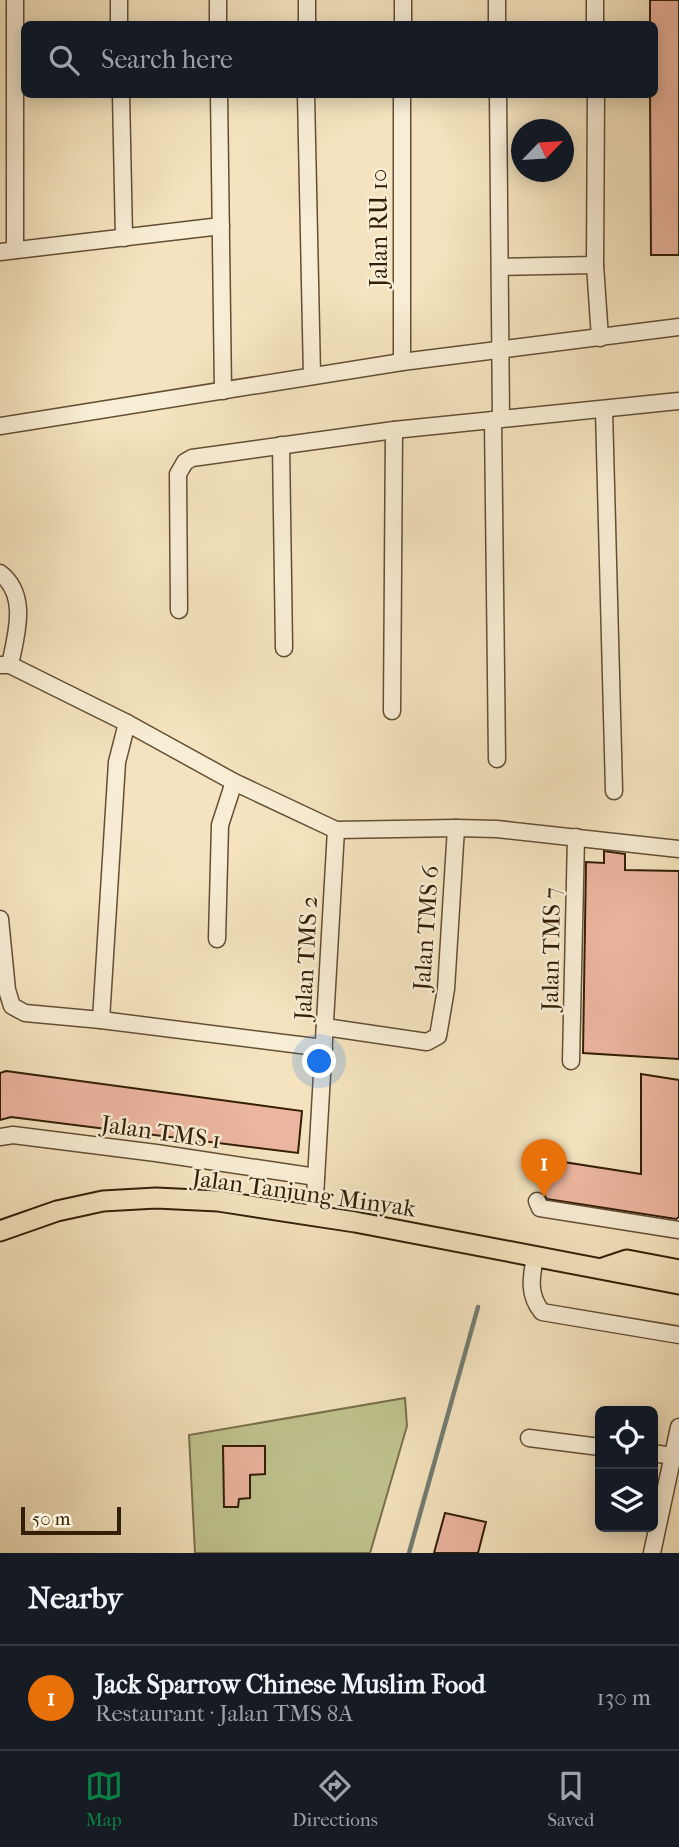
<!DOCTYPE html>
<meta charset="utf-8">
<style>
body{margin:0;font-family:"IM FELL French Canon",serif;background:#20242c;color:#f1f3f6}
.controls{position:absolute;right:21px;bottom:21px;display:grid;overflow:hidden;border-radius:10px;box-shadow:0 4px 18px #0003}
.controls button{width:63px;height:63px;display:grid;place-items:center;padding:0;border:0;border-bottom:2px solid #363941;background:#171b24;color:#f1f3f6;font:35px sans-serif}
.compass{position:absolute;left:511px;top:119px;width:63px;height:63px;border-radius:50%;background:#171b24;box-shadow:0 4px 18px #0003;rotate:65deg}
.scale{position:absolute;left:21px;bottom:18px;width:100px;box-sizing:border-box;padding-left:7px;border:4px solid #331e06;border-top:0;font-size:19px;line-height:24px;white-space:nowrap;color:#331e06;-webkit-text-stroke:5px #f8edd5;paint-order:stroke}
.you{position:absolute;left:320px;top:1062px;width:24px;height:24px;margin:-18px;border:5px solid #fff;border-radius:50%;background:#1a73e8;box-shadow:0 0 0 10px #1a73e833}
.badge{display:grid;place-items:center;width:46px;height:46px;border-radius:50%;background:#0b8043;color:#fff;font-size:23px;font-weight:700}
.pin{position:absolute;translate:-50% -58px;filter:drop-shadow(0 2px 4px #0008)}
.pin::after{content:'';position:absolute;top:37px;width:24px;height:21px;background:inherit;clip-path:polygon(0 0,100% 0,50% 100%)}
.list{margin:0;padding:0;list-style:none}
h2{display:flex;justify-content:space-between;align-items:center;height:91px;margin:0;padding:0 28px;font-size:30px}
h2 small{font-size:23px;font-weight:400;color:#9ea1a6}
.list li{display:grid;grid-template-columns:46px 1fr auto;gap:21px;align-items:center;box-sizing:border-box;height:105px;padding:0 28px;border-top:2px solid #363941}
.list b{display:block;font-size:26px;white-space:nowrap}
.list p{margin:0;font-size:23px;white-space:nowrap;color:#9ea1a6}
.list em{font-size:23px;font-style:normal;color:#9ea1a6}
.icon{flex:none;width:38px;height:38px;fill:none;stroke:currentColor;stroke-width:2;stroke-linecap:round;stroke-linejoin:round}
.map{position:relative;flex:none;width:679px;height:1553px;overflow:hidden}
.search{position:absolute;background:#171b24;box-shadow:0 4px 18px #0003;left:21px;right:21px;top:21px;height:77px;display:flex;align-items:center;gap:18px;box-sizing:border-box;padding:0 24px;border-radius:10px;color:#9ea1a6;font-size:26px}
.sheet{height:196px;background:#171b24}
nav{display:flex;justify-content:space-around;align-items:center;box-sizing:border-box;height:98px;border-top:2px solid #363941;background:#171b24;font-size:19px;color:#9ea1a6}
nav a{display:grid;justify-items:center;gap:4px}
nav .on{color:#0b8043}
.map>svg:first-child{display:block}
.green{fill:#bfc38f;stroke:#79704a;stroke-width:2}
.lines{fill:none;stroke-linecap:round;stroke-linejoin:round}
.stream{stroke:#737d72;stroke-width:4.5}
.building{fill:#ecb59f;stroke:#331e06;stroke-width:2}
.minor-casing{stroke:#634f34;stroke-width:19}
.major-casing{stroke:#331e06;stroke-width:23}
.minor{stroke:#f8edd5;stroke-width:16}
.major{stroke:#f4e3be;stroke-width:19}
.labels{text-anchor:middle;stroke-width:5;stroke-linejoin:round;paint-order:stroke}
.street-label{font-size:24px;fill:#331e06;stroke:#f8edd5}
</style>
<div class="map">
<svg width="679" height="1553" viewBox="0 0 679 1553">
<rect width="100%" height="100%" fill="#f4e3be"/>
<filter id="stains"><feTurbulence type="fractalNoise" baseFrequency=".00286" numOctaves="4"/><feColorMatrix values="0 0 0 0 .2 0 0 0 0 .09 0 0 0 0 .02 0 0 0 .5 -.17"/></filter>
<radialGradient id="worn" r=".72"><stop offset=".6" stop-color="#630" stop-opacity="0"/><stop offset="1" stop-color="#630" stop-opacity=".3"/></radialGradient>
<path class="green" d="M405 1398 407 1426 370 1553H195L189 1435Z"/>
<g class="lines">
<path class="stream" d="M409 1553 478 1307"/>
</g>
<g class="building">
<path d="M650 0H679V255H651L650 94H654V24H650Z"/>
<path d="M604 851 625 854V870L679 871V1059L583 1053 586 862 604 863Z"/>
<path d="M6 1071 302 1111 298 1153 11 1117 0 1120V1073Z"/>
<path d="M641 1074 679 1080V1217L676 1219 547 1199 543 1193 544 1159 641 1174Z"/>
<path d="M223 1446H265V1474L250 1475V1498L239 1499 238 1507H224Z"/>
<path d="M445 1513 486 1522 478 1553H434Z"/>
</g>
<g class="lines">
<g class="minor-casing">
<g id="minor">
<path d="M119 0V24"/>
<path d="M218 0V24"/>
<path d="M497 0V24"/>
<path d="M595 0V24"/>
<path d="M307 24V0"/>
<path d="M403 24V0"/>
<path d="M121 94 124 238"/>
<path d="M219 94 223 391"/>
<path d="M306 94 312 376"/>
<path d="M498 94 501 418"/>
<path d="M596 94 595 265 600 338"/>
<path d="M15 250V0"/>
<path d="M0 252 221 226"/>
<path d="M500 267 595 265"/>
<path d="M402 362V94"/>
<path d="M604 410 614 791"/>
<path d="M493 420 497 759"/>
<path d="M0 426 402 362 679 327"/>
<path d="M281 445 284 648"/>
<path d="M0 573C29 595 16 635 10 665"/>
<path d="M179 610 178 474 185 462 192 458 394 430 679 401"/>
<path d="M0 665H10L127 723 234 782 336 830 456 828 497 829 679 849"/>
<path d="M392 711 394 430"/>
<path d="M0 919 7 990 12 1006 25 1013 101 1020 324 1048"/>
<path d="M217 939 220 825 234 782"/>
<path d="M101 1020 117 762 127 723"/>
<path d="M325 1027 427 1042 438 1036 446 989 456 828"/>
<path d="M571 1061 576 837"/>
<path d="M0 1137 13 1135 156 1153 316 1177"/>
<path d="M537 1201 540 1208 679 1230"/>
<path d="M314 1214 336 830"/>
<path d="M535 1257C531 1278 528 1295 542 1312L679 1335"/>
<path d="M529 1438 600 1447"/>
<path d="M653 1453 679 1457"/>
<path d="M652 1553 679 1427"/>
</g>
</g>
<g class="major-casing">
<g id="major">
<path d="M0 1231 57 1211 103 1201 156 1198 218 1201 355 1222 679 1284"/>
<path d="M603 1268 627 1260 679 1270"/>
</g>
</g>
<use href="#minor" class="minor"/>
<use href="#major" class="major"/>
</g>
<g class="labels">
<g class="street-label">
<text transform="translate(379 228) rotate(-90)" y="8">Jalan RU 10</text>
<text transform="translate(426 928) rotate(-86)" y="8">Jalan TMS 6</text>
<text transform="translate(551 949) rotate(-89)" y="8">Jalan TMS 7</text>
<text transform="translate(306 958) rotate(-87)" y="8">Jalan TMS 2</text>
<text transform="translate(161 1132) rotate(8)" y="8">Jalan TMS 1</text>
<text transform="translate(304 1193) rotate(8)" y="8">Jalan Tanjung Minyak</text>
</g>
</g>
<rect width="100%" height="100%" filter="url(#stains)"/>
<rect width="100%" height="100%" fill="url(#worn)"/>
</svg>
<div class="controls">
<button><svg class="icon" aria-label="locate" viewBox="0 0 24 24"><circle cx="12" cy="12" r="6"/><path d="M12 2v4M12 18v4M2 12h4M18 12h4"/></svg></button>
<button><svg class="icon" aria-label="layers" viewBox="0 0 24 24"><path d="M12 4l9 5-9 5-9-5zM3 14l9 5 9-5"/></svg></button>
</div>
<svg class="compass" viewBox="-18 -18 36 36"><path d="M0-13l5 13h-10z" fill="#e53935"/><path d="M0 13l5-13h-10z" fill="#9ea1a6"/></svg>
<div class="scale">50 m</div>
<div class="you"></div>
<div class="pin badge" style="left:544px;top:1197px;background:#e8710a">1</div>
<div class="search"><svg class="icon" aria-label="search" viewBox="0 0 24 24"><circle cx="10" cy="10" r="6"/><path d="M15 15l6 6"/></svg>Search here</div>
</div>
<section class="sheet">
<h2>Nearby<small></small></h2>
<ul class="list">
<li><span class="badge" style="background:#e8710a">1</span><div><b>Jack Sparrow Chinese Muslim Food</b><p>Restaurant · Jalan TMS 8A</p></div><em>130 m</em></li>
</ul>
</section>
<nav>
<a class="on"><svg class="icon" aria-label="map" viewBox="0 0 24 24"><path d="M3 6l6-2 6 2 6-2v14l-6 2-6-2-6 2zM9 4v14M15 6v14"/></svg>Map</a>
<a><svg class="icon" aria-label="directions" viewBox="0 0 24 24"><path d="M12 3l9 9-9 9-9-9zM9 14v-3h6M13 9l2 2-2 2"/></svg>Directions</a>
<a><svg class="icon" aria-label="saved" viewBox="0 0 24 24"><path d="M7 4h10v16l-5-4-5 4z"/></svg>Saved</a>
</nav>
